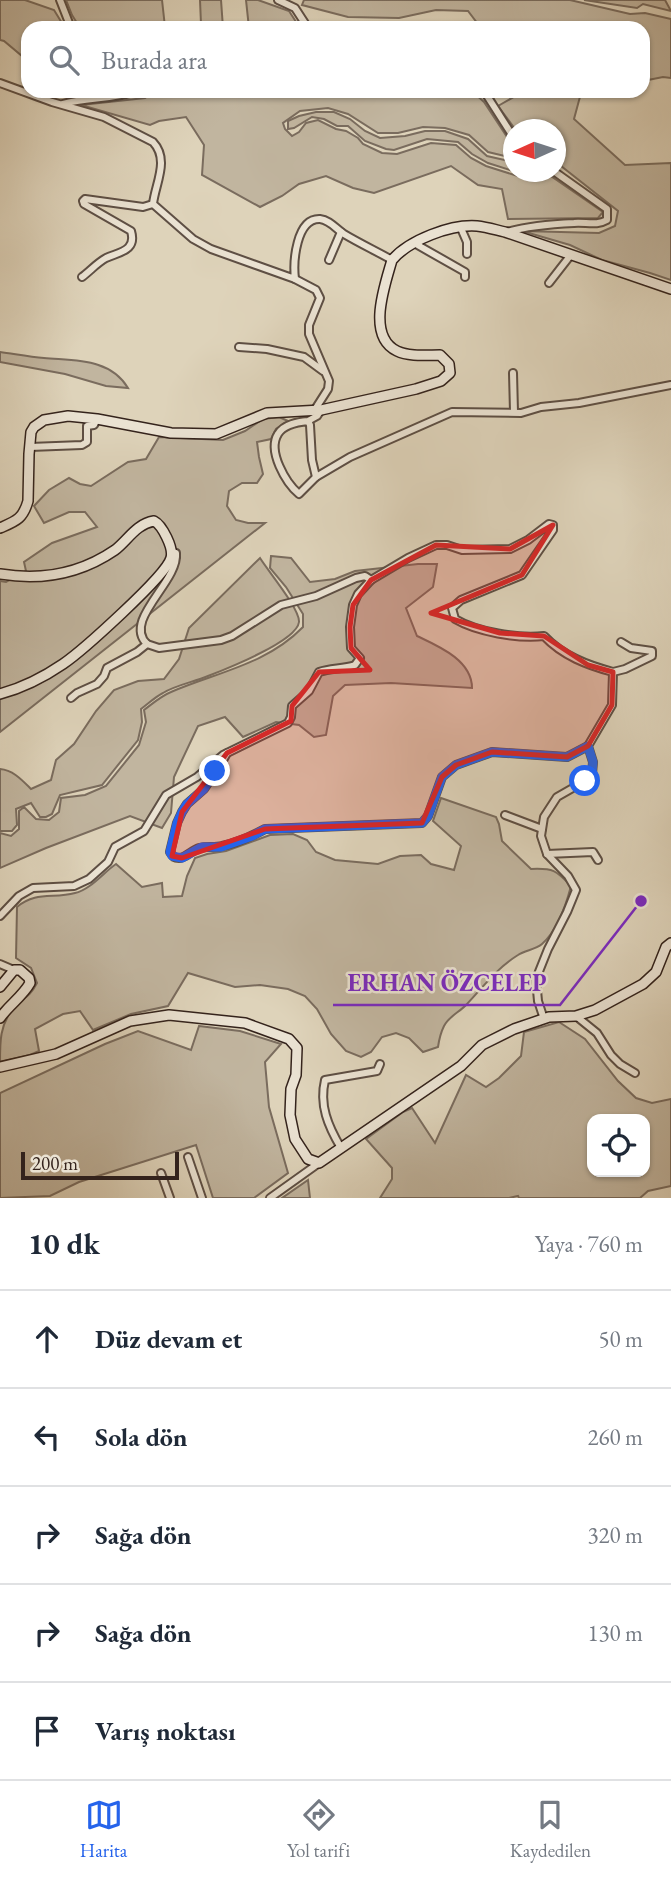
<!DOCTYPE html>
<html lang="tr">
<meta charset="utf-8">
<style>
body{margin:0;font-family:"EB Garamond",serif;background:#f2f2f3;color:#1f2937}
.controls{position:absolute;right:21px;bottom:21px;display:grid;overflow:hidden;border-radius:14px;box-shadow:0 2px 5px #0004}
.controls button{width:63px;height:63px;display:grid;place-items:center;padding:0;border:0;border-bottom:2px solid #e0e1e3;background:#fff;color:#1f2937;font:35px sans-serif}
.compass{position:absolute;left:503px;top:119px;width:63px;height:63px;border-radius:50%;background:#fff;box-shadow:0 2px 5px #0004;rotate:267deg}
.scale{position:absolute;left:21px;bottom:18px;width:158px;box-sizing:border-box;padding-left:7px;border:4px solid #34231c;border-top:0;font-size:19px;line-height:24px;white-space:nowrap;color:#34231c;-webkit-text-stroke:5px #eae2d2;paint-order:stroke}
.stop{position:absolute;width:21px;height:21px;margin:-16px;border:5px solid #2563eb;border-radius:50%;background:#fff}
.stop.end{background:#2563eb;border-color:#fff;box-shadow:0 2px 7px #0008}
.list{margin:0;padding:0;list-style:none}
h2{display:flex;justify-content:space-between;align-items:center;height:91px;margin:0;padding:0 28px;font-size:30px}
h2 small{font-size:23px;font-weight:400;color:#747a83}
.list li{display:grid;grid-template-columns:46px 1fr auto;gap:21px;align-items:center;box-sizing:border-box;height:98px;padding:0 28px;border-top:2px solid #e0e1e3}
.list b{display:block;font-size:26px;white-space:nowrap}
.list em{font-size:23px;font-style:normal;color:#747a83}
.icon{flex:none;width:38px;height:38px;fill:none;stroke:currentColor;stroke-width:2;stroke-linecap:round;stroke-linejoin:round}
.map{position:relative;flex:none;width:671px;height:1198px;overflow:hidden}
.search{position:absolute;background:#fff;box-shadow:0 2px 5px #0004;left:21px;right:21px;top:21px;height:77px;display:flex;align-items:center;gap:18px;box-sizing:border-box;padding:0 24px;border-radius:21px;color:#747a83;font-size:26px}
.sheet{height:581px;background:#fff}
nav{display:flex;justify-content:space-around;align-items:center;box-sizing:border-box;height:98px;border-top:2px solid #e0e1e3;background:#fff;font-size:19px;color:#747a83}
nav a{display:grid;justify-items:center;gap:4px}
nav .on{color:#2563eb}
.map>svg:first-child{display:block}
.green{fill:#c1b59f;stroke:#7a6c5e;stroke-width:2;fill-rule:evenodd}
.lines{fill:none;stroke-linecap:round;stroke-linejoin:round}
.street-casing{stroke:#5e4f44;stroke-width:10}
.secondary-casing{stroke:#34231c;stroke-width:12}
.street{stroke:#eae2d2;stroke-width:6}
.secondary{stroke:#eae2d2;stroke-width:9}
.route{stroke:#2563eb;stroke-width:9}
.marked{fill:#d62828;fill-opacity:0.2;stroke:#d62828;stroke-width:5;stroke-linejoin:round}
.leader{fill:none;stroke:#7b2cbf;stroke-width:2.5}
.callout-dot{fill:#7b2cbf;stroke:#eae2d2;stroke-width:2.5}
.callout-label{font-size:24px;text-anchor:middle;font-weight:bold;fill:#7b2cbf;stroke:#eae2d2;stroke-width:5;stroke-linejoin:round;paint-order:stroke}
</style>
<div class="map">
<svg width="671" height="1198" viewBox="0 0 671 1198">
<rect width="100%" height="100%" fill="#ded3ba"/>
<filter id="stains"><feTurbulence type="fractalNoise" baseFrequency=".00286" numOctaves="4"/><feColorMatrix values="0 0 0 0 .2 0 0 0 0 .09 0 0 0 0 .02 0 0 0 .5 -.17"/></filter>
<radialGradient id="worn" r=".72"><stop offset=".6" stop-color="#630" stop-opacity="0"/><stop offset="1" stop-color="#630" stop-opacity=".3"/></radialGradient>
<g class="green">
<path d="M0 0H25L54 10 65 28H28V61L4 41 0 40Z"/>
<path d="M66 0H162L165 27 201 24 200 0H221L223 28H80L72 15Z"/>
<path d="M246 0H258L289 11 300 28H249Z"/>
<path d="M304 0H570L630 14 645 13 671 19V78L663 77 643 81V28H481L468 11 436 10 399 18 348 17 302 5Z"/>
<path d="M584 0H665L671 11 643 4 637 8Z"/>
<path d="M155 91H472L484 102 513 146V158L488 152 469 135 445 128 423 127 398 133H378L348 114 328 108 300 111 283 123 285 129 292 136 299 132 306 123 318 120 336 129 346 131 358 138 363 144 382 153 397 154 431 143 456 145 471 158 486 166 524 178 534 177 535 172H545L603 212 598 218 508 219 502 189 478 185 451 166 374 193 353 188 326 176 299 184 282 196 260 207 202 175 204 145 186 117 159 121 150 125 81 105 145 98Z"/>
<path d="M524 91H591L581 93 574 119 625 165 671 163V280L650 273 602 260 570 245 522 231 599 233 615 226 618 211 556 162V130L515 129 498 106Z"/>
<path d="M316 112H334L350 119 365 131 380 138 405 136 425 131H445L468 139 487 156 513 162V171L488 163 472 154 458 142 427 139 394 150 386 149 365 141 348 126H337L324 119 312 117 294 128 288 129V121L299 116Z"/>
<path d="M0 352C15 354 29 357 44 358 75 361 110 358 128 388L106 386 65 374 0 362Z"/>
<path d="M279 417 288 421 276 429 271 439 257 442 259 457 263 474 257 483H242L229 491 227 506 236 520 248 523H265L0 732V581L6 582 26 571 24 562 52 543 97 527 85 512H69L44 523 34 506 49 490 69 478 80 484 91 486 128 462 146 459 159 437 223 440 245 431 263 419Z"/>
<path d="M271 556 291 558 310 582 335 579 355 571 418 564H437L433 587 406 608 417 636C438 646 472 660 472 688L391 683 345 685 333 696 326 735 314 737 299 725 276 722 243 737 225 717 198 726 174 777 171 813 162 828 130 816 46 848 0 868V833L11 836 19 829V811L24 807 36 819 49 820 59 812 61 798 85 795 106 786 139 745 146 722 144 710C152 704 161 696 171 692 217 672 266 665 303 627V614L286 587 270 568Z"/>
<path d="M260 558C268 571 300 609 299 622 297 641 226 669 208 676 194 682 176 685 163 693 155 697 148 704 141 709L142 722 138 740 102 785 60 795 52 814 46 817H40L31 803 16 809 17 825 12 831H0V769C13 770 22 780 31 789L51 780 56 760 74 744 96 711 114 690 138 681 164 679 179 659 189 628Z"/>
<path d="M441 798 496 817 499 824 502 841 531 869C553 868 556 870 571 886 566 905 557 931 542 944 535 950 525 950 518 955 497 968 484 986 467 1004 460 1012 449 1016 444 1026 441 1032 439 1040 438 1047L423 1052 409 1038 396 1033 382 1037 371 1052 361 1057 346 1051 331 1034 317 1009 305 996 288 989 260 985 235 987 188 973 168 1006 131 1014 93 1030 80 1011 63 1014 35 1029 39 1051 30 1055 0 1062C0 1040 0 1026 13 1008 24 997 29 998 37 983L31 968 16 958 17 907C36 891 53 899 75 893 90 890 104 872 116 864L142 887 162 883 163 897 182 896 187 876 195 858 207 854 226 851 270 835 293 834 307 840 316 852 335 860 378 864 400 856 421 855 431 864 454 870 461 846 433 821Z"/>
<path d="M559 1022 585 1039 618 1081 636 1098 652 1103 671 1099V1186L648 1191 640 1198H519L518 1196 509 1198H380L392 1179V1168L366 1139 403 1112 412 1108 435 1143 466 1075 486 1087 499 1078 521 1056 524 1032ZM592 1119H645V1172H592Z"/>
<path d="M199 1026 240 1031 281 1044 265 1062 269 1107 288 1173 254 1198H213L196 1145 79 1182 50 1196 0 1198V1093L105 1044 138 1031 191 1050Z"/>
<path d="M308 1180 310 1198H282Z"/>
</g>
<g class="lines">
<g class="street-casing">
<g id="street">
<path d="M60 0 71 28"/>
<path d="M278 0 295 8 308 28"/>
<path d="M0 83 52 102 104 117 153 142C170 160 155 184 153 204L193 239 211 249 295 279C293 262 296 218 320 219 330 220 336 229 344 234 359 243 376 251 392 260"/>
<path d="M484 91 514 138"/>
<path d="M63 104C87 97 113 100 136 91"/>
<path d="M460 226 467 242V254"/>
<path d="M507 232C528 226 552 224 574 223 586 222 597 226 607 220V209L555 172"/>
<path d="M414 243 465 272V277"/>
<path d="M329 260 341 232"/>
<path d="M82 277C90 271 97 263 106 258 119 252 137 251 131 231L84 204 83 201 85 199 143 207 153 204"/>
<path d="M295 279 316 290 320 298 309 325V334L329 381 328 389 314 411"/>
<path d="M549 283 570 256"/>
<path d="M239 347 267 349 304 357 323 371"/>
<path d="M513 373 514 412"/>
<path d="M308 421C298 422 284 424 278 434 267 451 286 483 299 494L316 477 312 460 310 425 308 421 317 416 321 410"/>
<path d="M30 447 82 445 87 442V426L94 425 97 419"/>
<path d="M316 477 350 457 452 412 521 413 541 407 579 403 671 385"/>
<path d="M147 644 159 648 221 640 232 636 281 605 316 596 356 578 365 576 371 580 408 558 436 545H447L462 550 510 549 528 540 549 524 553 525V530L522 575 461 600 452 608 455 619C477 632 518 639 544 636 563 656 587 665 613 672"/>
<path d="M147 644C122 620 179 582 176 553L171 552"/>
<path d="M71 698 77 693 97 684 104 676 107 668 137 652 147 644"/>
<path d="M227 753 222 762 204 789 187 804 182 812 177 823 170 852C173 856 173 858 179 858 186 858 192 850 199 848 207 846 215 848 222 846 237 843 252 836 265 829L422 823 428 816 442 777 456 765 492 752 567 757 588 746"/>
<path d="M505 815 542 829"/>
<path d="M547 854 593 852 598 860"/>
<path d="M0 916 19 896 33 888 74 886 89 879 108 862 115 847 144 831 166 795 197 777 223 755 288 723 291 717 292 706 309 691 319 672C331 668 343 669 355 665L360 658 351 648 350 627 353 605 358 594 371 580"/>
<path d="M0 964 14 970"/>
<path d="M576 1016 597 1033 611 1055 620 1064 635 1073"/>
<path d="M544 1019 538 1001 536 979 548 949 567 912 576 890 568 876 547 854 541 836 544 817 557 797 585 781 592 774 593 762 588 746 612 705 613 672 625 669 652 656V651L631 648 621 642"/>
<path d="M341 1148C328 1126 319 1105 325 1080L377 1071 380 1064"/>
<path d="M188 1157 202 1198"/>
<path d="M161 1173 170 1198"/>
<path d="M270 1198 319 1163"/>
</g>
</g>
<g class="secondary-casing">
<g id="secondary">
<path d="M0 528C16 521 23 519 28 501L29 454 31 432 34 427 44 420 68 416 97 419 171 433 216 434 267 413 321 410 416 389 441 381 450 373 449 364 440 355C427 355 409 357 397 351 366 336 385 285 392 260 409 240 451 224 477 226 487 227 496 230 505 232L671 289"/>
<path d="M0 574C42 581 80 574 115 550 128 540 136 524 154 521 162 525 174 548 171 558 166 576 82 651 63 664 44 677 22 688 0 694"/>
<path d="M0 987 14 970H20L29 978 30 983C22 997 9 1005 0 1018"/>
<path d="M0 1067 56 1054 130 1021 169 1015 245 1023 289 1039 297 1048 296 1075 291 1089 290 1115 295 1139 308 1159 319 1163 461 1066 482 1045 514 1029 549 1017 576 1016 595 1010 643 984 656 972 666 947 671 943"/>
</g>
</g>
<use href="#street" class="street"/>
<use href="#secondary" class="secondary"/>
</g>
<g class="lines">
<path class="route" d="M215 771 204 789 187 804 182 812 177 823 170 852 172 856 182 858 202 847H221L252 836 265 829 422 823 428 816 442 777 456 765 492 752 567 757 588 746 593 762 592 774 585 781"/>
</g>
<path class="marked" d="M553 525 522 575 431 613 500 633 544 636 588 665 613 672 612 705 588 746 567 757 492 752 456 765 442 777 422 823 265 829 182 858 172 856 182 812 227 753 291 721 292 706 319 672 370 670 351 648 350 627 353 605 371 580 436 545 510 549Z"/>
<path class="leader" d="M641 901L560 1005H333"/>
<circle class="callout-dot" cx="641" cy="901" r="7"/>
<g class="callout-label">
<text x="447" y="991">ERHAN ÖZCELEP</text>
</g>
<rect width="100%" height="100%" filter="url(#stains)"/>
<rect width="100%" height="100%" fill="url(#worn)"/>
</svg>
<div class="controls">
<button><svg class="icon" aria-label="locate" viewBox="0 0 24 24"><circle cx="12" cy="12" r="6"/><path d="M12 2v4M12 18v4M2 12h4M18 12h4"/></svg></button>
</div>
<svg class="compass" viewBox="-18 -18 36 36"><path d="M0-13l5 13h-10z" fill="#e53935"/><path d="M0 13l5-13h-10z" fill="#747a83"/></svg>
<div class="scale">200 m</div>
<div class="stop" style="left:585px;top:781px"></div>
<div class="stop end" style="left:215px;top:771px"></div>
<div class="search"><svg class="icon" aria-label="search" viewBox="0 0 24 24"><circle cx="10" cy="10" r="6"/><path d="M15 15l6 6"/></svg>Burada ara</div>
</div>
<section class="sheet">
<h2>10 dk<small>Yaya · 760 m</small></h2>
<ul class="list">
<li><svg class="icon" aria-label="ahead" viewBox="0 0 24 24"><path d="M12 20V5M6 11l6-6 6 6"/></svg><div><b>Düz devam et</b></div><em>50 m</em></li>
<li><svg class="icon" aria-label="left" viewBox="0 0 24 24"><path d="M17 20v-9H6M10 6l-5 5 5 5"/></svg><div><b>Sola dön</b></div><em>260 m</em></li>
<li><svg class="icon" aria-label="right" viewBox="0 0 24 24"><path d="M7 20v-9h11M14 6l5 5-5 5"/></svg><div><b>Sağa dön</b></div><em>320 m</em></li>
<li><svg class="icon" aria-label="right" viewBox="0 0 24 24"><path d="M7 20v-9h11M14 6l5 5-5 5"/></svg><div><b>Sağa dön</b></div><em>130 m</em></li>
<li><svg class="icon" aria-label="arrive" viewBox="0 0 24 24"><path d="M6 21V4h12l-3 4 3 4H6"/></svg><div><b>Varış noktası</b></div></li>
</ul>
</section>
<nav>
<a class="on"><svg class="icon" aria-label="map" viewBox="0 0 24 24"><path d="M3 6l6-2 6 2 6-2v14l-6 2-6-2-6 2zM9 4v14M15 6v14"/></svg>Harita</a>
<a><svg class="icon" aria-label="directions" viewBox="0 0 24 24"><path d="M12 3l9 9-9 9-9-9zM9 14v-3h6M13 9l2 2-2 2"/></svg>Yol tarifi</a>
<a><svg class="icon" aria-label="saved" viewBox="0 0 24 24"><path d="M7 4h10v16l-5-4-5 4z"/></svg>Kaydedilen</a>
</nav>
